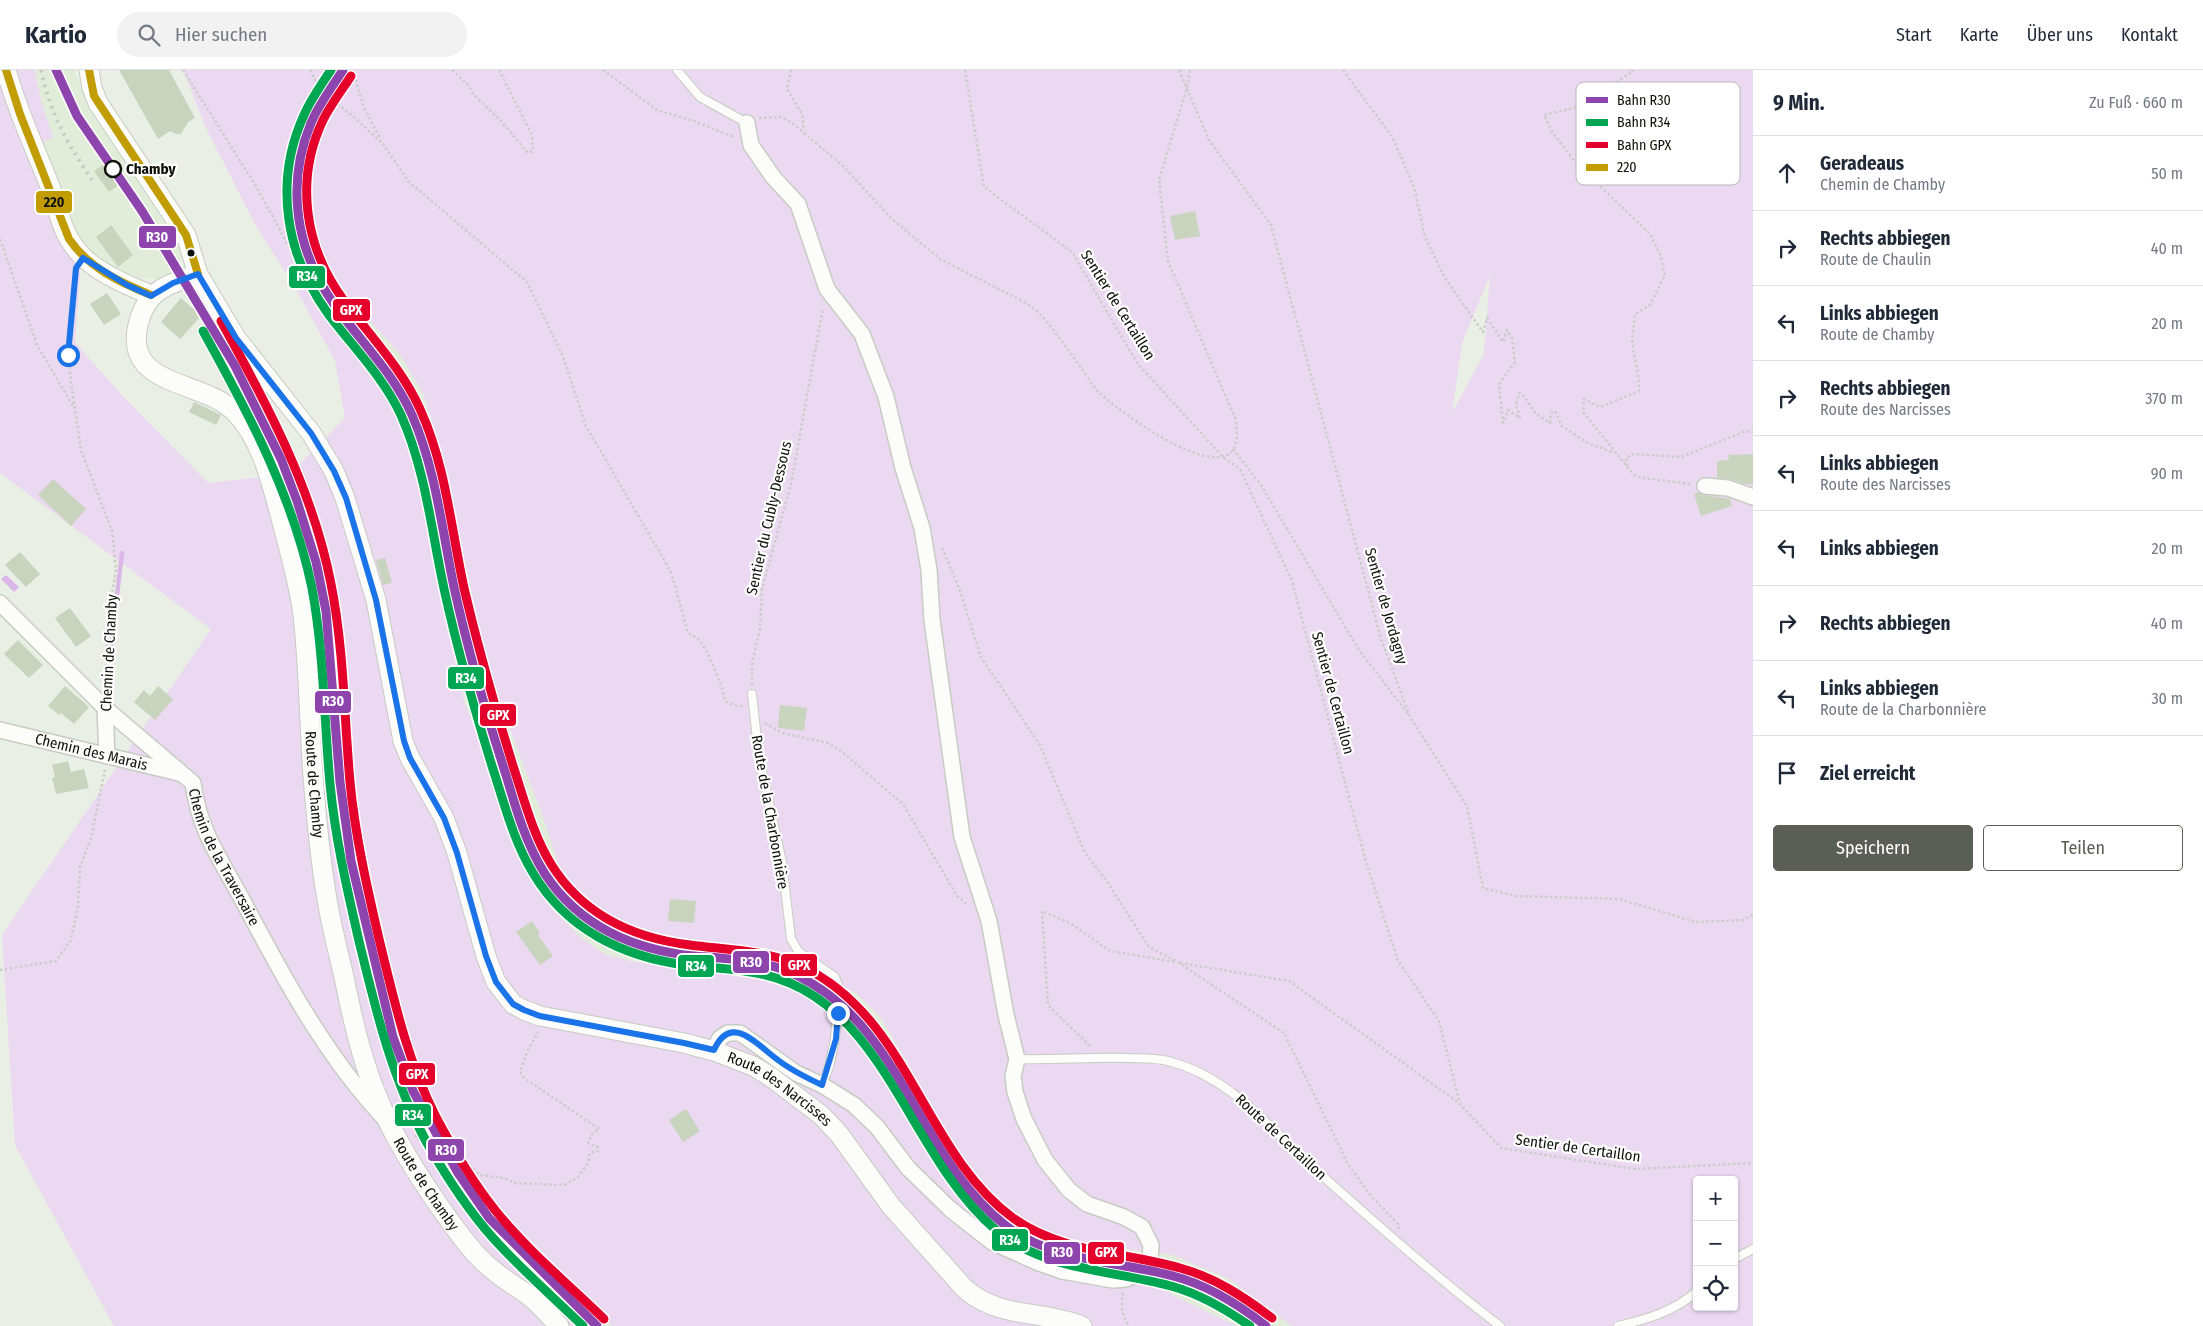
<!DOCTYPE html>
<html lang="de">
<meta charset="utf-8">
<style>
body{margin:0;font-family:"Fira Sans Condensed",sans-serif;background:#f2f2f3;color:#1f2937}
.controls{position:absolute;right:15px;bottom:15px;display:grid;overflow:hidden;border-radius:5px;box-shadow:0 1px 4px #0004}
.controls button{width:45px;height:45px;display:grid;place-items:center;padding:0;border:0;border-bottom:1px solid #e0e1e3;background:#fff;color:#1f2937;font:25px sans-serif}
.stop{position:absolute;width:15px;height:15px;margin:-11px;border:4px solid #1a73e8;border-radius:50%;background:#fff}
.stop.end{background:#1a73e8;border-color:#fff;box-shadow:0 1px 5px #0008}
.list{margin:0;padding:0;list-style:none}
h2{display:flex;justify-content:space-between;align-items:center;height:65px;margin:0;padding:0 20px;font-size:21px}
h2 small{font-size:16px;font-weight:400;color:#747a83}
.list li{display:grid;grid-template-columns:32px 1fr auto;gap:15px;align-items:center;box-sizing:border-box;height:75px;padding:0 20px;border-top:1px solid #e0e1e3}
.list b{display:block;font-size:19px;white-space:nowrap}
.list p{margin:0;font-size:16px;white-space:nowrap;color:#747a83}
.list em{font-size:16px;font-style:normal;color:#747a83}
.actions{display:flex;gap:10px;padding:15px 20px}
.actions a{flex:1;padding:11px 0;border:1px solid #5a5f56;border-radius:5px;text-align:center;font-size:18px;color:#5a5f56}
.actions .main{background:#5a5f56;color:#fff}
.icon{flex:none;width:28px;height:28px;fill:none;stroke:currentColor;stroke-width:2;stroke-linecap:round;stroke-linejoin:round}
.map{position:relative;flex:none;width:1753px;height:1256px;overflow:hidden}
header{display:flex;align-items:center;gap:30px;box-sizing:border-box;height:70px;padding:0 25px;background:#fff;border-bottom:1px solid #e0e1e3}
header strong{font-size:24px}
nav{display:flex;gap:28px;margin-inline-start:auto;font-size:18px}
.search{width:350px;height:45px;background:#f2f2f3;display:flex;align-items:center;gap:12px;box-sizing:border-box;padding:0 18px;border-radius:28px;color:#747a83;font-size:19px}
main{display:flex}
aside{flex:1;background:#fff}
.map>svg:first-child{display:block}
.built{fill:#e2edd9}
.green{fill:#ebd8f1;fill-rule:evenodd}
.water{fill:#dbb7e7}
.lines{fill:none;stroke-linecap:round;stroke-linejoin:round}
.stream{stroke:#dbb7e7;stroke-width:4.5}
.building{fill:#c9d4bf}
.service-casing{stroke:#c7ccc3;stroke-width:10}
.minor-casing{stroke:#c7ccc3;stroke-width:18}
.tertiary-casing{stroke:#c7ccc3;stroke-width:21}
.path{stroke:#cbcdca;stroke-width:2.5;stroke-dasharray:2.5 2.5;stroke-linecap:butt}
.service{stroke:#fcfdfb;stroke-width:8}
.minor{stroke:#fcfdfb;stroke-width:15}
.tertiary{stroke:#fcfdfb;stroke-width:19}
.rail{stroke:#c9cac7;stroke-width:4;stroke-dasharray:2.5 5;stroke-linecap:butt}
.bus-1-casing{stroke:#fff;stroke-width:11}
.bus-1{stroke:#c29d02;stroke-width:8}
.rail-1-casing{stroke:#fff;stroke-width:12}
.rail-2-casing{stroke:#fff;stroke-width:12}
.rail-3-casing{stroke:#fff;stroke-width:12}
.rail-1{stroke:#8e44ad;stroke-width:9}
.rail-2{stroke:#00a651;stroke-width:9}
.rail-3{stroke:#e4002b;stroke-width:9}
.route{stroke:#1a73e8;stroke-width:6}
.stop-dot{fill:#fff;stroke:#0d110a;stroke-width:2.5}
.bus-dot{fill:#0d110a;stroke:#fff;stroke-width:2}
.labels{text-anchor:middle;stroke-width:4.5;stroke-linejoin:round;paint-order:stroke}
.stop-label{font-size:15px;font-weight:bold;fill:#0d110a;stroke:#fff;text-anchor:start}
.street-label{font-size:15px;fill:#0d110a;stroke:#fff}
.key{fill:#fff;stroke:#b6b8b6;stroke-width:1}
.key-label{font-size:14px;fill:#0d110a}
.line-badge{stroke:#fff;stroke-width:2}
.badge-label{font-size:14px;text-anchor:middle;font-weight:bold;fill:#fff}
.pale-badge-label{font-size:14px;text-anchor:middle;font-weight:bold;fill:#111}
</style>
<header>
<strong>Kartio</strong>
<div class="search"><svg class="icon" aria-label="search" viewBox="0 0 24 24"><circle cx="10" cy="10" r="6"/><path d="M15 15l6 6"/></svg>Hier suchen</div>
<nav><a>Start</a><a>Karte</a><a>Über uns</a><a>Kontakt</a></nav>
</header>
<main>
<div class="map">
<svg width="1753" height="1256" viewBox="0 0 1753 1256">
<rect width="100%" height="100%" fill="#e9efe4"/>
<g class="built">
<path d="M35 0H74L93 42 178 171 183 183 179 192 162 209 127 207 82 178 58 122 41 74V31Z"/>
<path d="M284 121 308 123 310 147 331 208 399 283 423 323 434 356 455 445 489 603 546 755 561 802 584 829 618 851 666 867 799 894 857 924 881 948 961 1086 995 1126 1030 1153 1062 1170 1173 1185 1229 1209 1292 1256H1237L1174 1226 1153 1212 1065 1197 1006 1175 983 1157 934 1088 907 1037 862 967 690 895 667 897 630 891 605 884 580 867 552 839 514 764 464 631 416 391 391 334 368 293 332 252 303 213 289 176 283 149Z"/>
<path d="M186 222 204 230 239 287 295 399 315 458 329 512 340 586 350 714 411 978 428 1021 454 1077 488 1132 539 1190 612 1256H586L491 1164 422 1066 410 1039 384 974 329 741 319 535 302 460 281 404 226 292 203 245Z"/>
</g>
<g class="green">
<path d="M0 0H35L41 31 53 67 41 74 58 122 82 178 75 272 117 320 208 413 281 405 302 460 319 535 329 741 384 974 422 1066 451 1109 491 1164 586 1256H114L15 1075 2 865 211 559 0 403Z"/>
<path d="M183 0H1753V1256H1292L1229 1209 1173 1185 1062 1170 1030 1153 995 1126 961 1086 881 948 857 924 799 894 666 867 618 851 584 829 561 802 546 755 489 603 455 445 434 356 423 323 399 283 331 208 310 147 308 123 285 121 283 149 289 176 303 213 332 252 368 293 391 334 416 391 464 631 514 764 552 839 580 867 605 884 630 891 667 897 690 895 764 903 807 922 827 934 862 967 907 1037 934 1088 983 1157 1006 1175 1065 1197 1153 1212 1174 1226 1237 1256H612L539 1190 488 1132 454 1077 411 978 350 714 340 587 329 512 315 458 295 399 345 348 335 291 296 219 256 156 206 58ZM1490 205 1484 284 1452 343 1462 273ZM1697 1110H1734V1237H1697Z"/>
</g>
<path class="water" d="M6 505 19 517 14 522 1 509Z"/>
<g class="lines">
<path class="stream" d="M110 584 122 483"/>
</g>
<g class="building">
<path d="M119 0H169L195 48 188 52 181 64H176L170 61 158 69Z"/>
<path d="M106 93 120 114 109 122 94 101Z"/>
<path d="M1195 141 1200 166 1175 170 1170 146Z"/>
<path d="M111 155 133 185 118 197 96 167Z"/>
<path d="M107 223 121 244 104 255 90 234Z"/>
<path d="M181 228 201 246 180 269 161 252Z"/>
<path d="M194 332 221 345 216 355 189 342Z"/>
<path d="M1753 384V414H1744L1731 409 1717 408V391L1729 390 1728 385Z"/>
<path d="M53 409 86 439 71 456 38 425Z"/>
<path d="M1699 422 1704 425 1730 429 1732 436 1701 446 1694 424Z"/>
<path d="M20 482 40 504 26 517 5 495Z"/>
<path d="M385 488 392 513 383 515 376 490Z"/>
<path d="M70 538 91 566 76 577 55 548Z"/>
<path d="M18 570 43 595 29 608 4 584Z"/>
<path d="M65 616 89 637 74 654 61 643 59 645 48 636Z"/>
<path d="M158 616 173 629 155 650 134 632 144 620 150 626Z"/>
<path d="M780 635 807 638 804 661 778 658Z"/>
<path d="M68 691 71 702 84 699 89 718 56 724 52 708 55 707 52 695Z"/>
<path d="M670 829 696 831 694 853 668 851Z"/>
<path d="M532 851 540 863 538 865 553 886 540 895 516 862Z"/>
<path d="M686 1039 700 1061 683 1072 669 1050Z"/>
</g>
<g class="lines">
<g class="service-casing">
<g id="service">
<path d="M677 0 700 27 747 53"/>
<path d="M752 624 759 687 782 792 791 869 799 882 835 907 839 918 835 969 829 997 822 1015"/>
<path d="M1017 989C1053 990 1090 987 1127 988 1140 988 1155 988 1168 991 1232 1007 1271 1060 1318 1102 1378 1155 1437 1208 1500 1256"/>
<path d="M1734 1189 1753 1179"/>
<path d="M1618 1256C1647 1249 1674 1242 1697 1221"/>
</g>
</g>
<g class="minor-casing">
<g id="minor">
<path d="M1705 416 1728 418 1753 427"/>
<path id="s1" d="M0 533 105 638 193 713C199 761 221 790 243 831 282 905 326 987 384 1048"/>
<path d="M105 638 107 686"/>
<path id="s2" d="M0 660 179 703"/>
<path d="M714 981 720 968 728 963H740L796 1003 822 1015 854 1035 877 1057 908 1098 950 1139 992 1172 1039 1193 1062 1201 1113 1210 1126 1209 1139 1203 1150 1189 1151 1175 1142 1157 1124 1147 1087 1134 1069 1120 1045 1090 1024 1049 1015 1022 1013 1006 1017 989 1006 945 989 851 962 767 932 550 929 500 922 458 903 398 886 327 862 264 827 219 798 134 773 107 751 75 747 53"/>
</g>
</g>
<g class="tertiary-casing">
<g id="tertiary">
<path d="M6 0C17 40 34 76 49 114 60 142 60 163 82 186 97 202 131 217 151 225"/>
<path id="s3" d="M89 0 92 18 98 33 186 165 198 204 236 268 311 363 334 401 345 428 376 530 403 671 410 688 444 748 457 783 486 886 496 912 513 934 524 940 540 946 684 973 714 981 753 996 771 1007 821 1045 839 1064 891 1136 965 1219C1000 1249 1041 1240 1082 1256"/>
<path id="s4" d="M198 204C169 214 148 219 139 251 120 318 202 309 235 342 262 370 271 412 281 448 289 480 299 513 303 545 310 607 309 669 315 730 318 763 321 796 327 829 331 855 338 881 344 907 353 952 363 996 382 1038 398 1075 428 1121 452 1154 464 1170 477 1188 493 1200 504 1210 517 1217 528 1225 540 1234 549 1245 559 1256"/>
</g>
</g>
<g class="path">
<path d="M183 0 256 116 293 184"/>
<path d="M310 0 320 20 355 48 383 74 409 112 527 212 562 284 586 356 671 502 688 563C692 565 696 567 699 570 707 577 724 620 725 631L733 635 742 636"/>
<path d="M353 0 364 38 381 70"/>
<path d="M452 0 469 16 473 24 501 51 528 83 533 81 532 65 499 0"/>
<path d="M603 0 657 40 694 51 734 67"/>
<path d="M791 0 787 19 802 44 804 61"/>
<path d="M965 0 984 117 1072 182 1137 293 1223 387 1240 399 1292 511 1366 792 1398 891 1439 951 1460 1034 1501 1078 1635 1099 1753 1093"/>
<path d="M1179 0 1209 70 1271 155 1381 569 1410 647 1467 736 1483 818 1516 826 1619 829 1696 852 1743 850 1753 845"/>
<path d="M1343 0 1393 68 1414 117 1425 167 1445 208 1483 262 1487 248 1503 272 1507 260 1512 268 1515 292 1499 314 1503 353 1508 340 1520 348 1516 334 1519 323 1525 327 1535 343 1550 353 1551 343 1555 341 1562 356 1586 372 1614 383"/>
<path d="M1631 0 1633 1 1582 36 1544 45 1552 62 1576 93 1650 164 1660 184 1665 205 1650 235 1635 244 1632 273 1639 310V321L1600 337 1584 329 1583 342 1634 405 1642 408 1691 414"/>
<path d="M759 48 781 47 791 52 844 97 892 149 940 189 1028 234 1038 242C1054 259 1068 280 1082 299 1088 307 1093 317 1100 323 1122 345 1254 440 1235 348L1168 191 1159 110 1187 17 1190 0"/>
<path d="M0 169 37 275 73 336"/>
<path d="M76 202 68 285 72 319 81 380 112 461 116 500 108 548 105 616"/>
<path d="M1233 379 1261 415 1359 580 1408 644"/>
<path d="M1627 396 1626 388 1632 384 1681 387 1746 361 1753 362"/>
<path d="M942 478 959 518 981 587 1040 675 1085 783 1106 810 1149 877 1178 892 1284 963 1348 1094 1370 1125 1398 1154 1399 1159"/>
<path d="M752 615V594L760 558 762 519 791 414 823 238"/>
<path d="M765 653 782 663 828 673 841 681 903 734 957 826 968 835"/>
<path d="M1180 893 1289 911 1459 1033"/>
<path d="M0 900 56 891 71 870 78 836 80 797 91 768 105 700"/>
<path d="M1090 976 1048 935 1042 841 1070 853 1110 881 1175 892"/>
<path d="M415 1065 425 1075 435 1081 456 1083 480 1105 503 1108 515 1113 564 1115 578 1107 588 1093 590 1083 598 1081V1077L588 1073 592 1064 599 1059 523 1007 520 1002 527 982 538 962"/>
<path d="M1123 1223C1121 1234 1121 1248 1130 1256"/>
</g>
<use href="#service" class="service"/>
<use href="#minor" class="minor"/>
<use href="#tertiary" class="tertiary"/>
<path class="rail" d="M41 0C51 46 66 71 92 110"/>
<g class="bus-1-casing">
<g id="bus-1">
<path d="M6 0 20 44 69 169C89 198 119 212 151 225"/>
<path d="M89 0 94 26 186 165 198 204"/>
</g>
</g>
<use href="#bus-1" class="bus-1"/>
<g class="rail-1-casing">
<g id="rail-1">
<path d="M56 0 77 46 142 141 235 296 281 389 297 431 316 492 326 541 340 712 351 791 393 967 413 1021 458 1103 489 1148 597 1256"/>
<path d="M343 0C332 17 319 34 311 53 285 116 296 182 336 237 362 273 394 304 412 345 436 400 442 460 454 517 468 581 486 643 506 705 516 739 526 774 545 804 579 856 634 880 694 886 729 889 767 890 798 906 902 956 918 1087 1005 1155 1052 1192 1118 1191 1173 1206 1208 1215 1238 1234 1266 1256"/>
</g>
</g>
<g class="rail-2-casing">
<g id="rail-2">
<path d="M331 0C321 15 311 29 304 45 273 113 286 186 329 245 354 278 384 308 401 345 423 394 430 448 440 499 453 566 472 631 492 696 504 732 513 770 533 803 566 859 623 887 686 895 720 899 757 899 790 913 889 955 914 1091 996 1160 1044 1201 1113 1200 1171 1216 1200 1224 1225 1239 1250 1256"/>
<path d="M203 261C248 342 293 426 312 518 324 583 324 649 330 714 335 767 347 819 359 871 376 941 392 1009 427 1073 446 1106 467 1139 493 1168 521 1199 553 1227 583 1256"/>
</g>
</g>
<g class="rail-3-casing">
<g id="rail-3">
<path d="M351 6C342 20 331 34 323 50 294 111 305 179 345 232 371 267 402 299 420 339 446 396 451 459 464 518 478 578 495 637 513 696 524 729 533 765 551 794 582 844 633 868 690 875 727 880 766 880 801 896 910 947 922 1081 1013 1148 1061 1183 1125 1182 1180 1198 1214 1207 1244 1227 1272 1248"/>
<path d="M221 251C267 334 313 420 331 514 344 579 344 646 350 712 355 765 367 817 379 869 394 930 407 990 436 1047 453 1079 472 1111 495 1140 527 1180 567 1213 604 1249"/>
</g>
</g>
<use href="#rail-1" class="rail-1"/>
<use href="#rail-2" class="rail-2"/>
<use href="#rail-3" class="rail-3"/>
</g>
<g class="lines">
<path class="route" d="M68 285 76 198 83 188 127 215 151 226 173 213 198 204 236 268 311 363 334 401 346 428 376 530 404 671 410 688 444 748 457 783 486 886 496 912 513 934 524 940 540 946 684 973 714 980C731 942 757 975 778 990 792 1001 807 1008 822 1015L836 969 838 943"/>
</g>
<circle class="stop-dot" cx="113" cy="99" r="8"/>
<circle class="bus-dot" cx="191" cy="183" r="4.5"/>
<g class="labels">
<g class="stop-label">
<text x="126" y="104">Chamby</text>
</g>
<g class="street-label">
<text transform="translate(1118 235) rotate(58)" y="5">Sentier de Certaillon</text>
<text transform="translate(769 448) rotate(-77)" y="5">Sentier du Cubly-Dessous</text>
<text transform="translate(1386 536) rotate(74)" y="5">Sentier de Jordagny</text>
<text transform="translate(109 583) rotate(-87)" y="5">Chemin de Chamby</text>
<text transform="translate(1333 623) rotate(75)" y="5">Sentier de Certaillon</text>
<text dy="5" stroke="none"><textPath href="#s2" startOffset="94">Chemin des Marais</textPath></text>
<text dy="5" stroke="none"><textPath href="#s4" startOffset="614">Route de Chamby</textPath></text>
<text transform="translate(770 742) rotate(80)" y="5">Route de la Charbonnière</text>
<text dy="5" stroke="none"><textPath href="#s1" startOffset="345">Chemin de la Traversaire</textPath></text>
<text dy="5" stroke="none"><textPath href="#s3" startOffset="1324">Route des Narcisses</textPath></text>
<text transform="translate(1281 1067) rotate(43)" y="5">Route de Certaillon</text>
<text transform="translate(1578 1078) rotate(8)" y="5">Sentier de Certaillon</text>
<text dy="5" stroke="none"><textPath href="#s4" startOffset="1034">Route de Chamby</textPath></text>
</g>
</g>
<rect x="1576" y="12" width="164" height="103" rx="8" class="key"/>
<rect x="1586" y="27" width="22" height="6" fill="#8e44ad"/>
<rect x="1586" y="49" width="22" height="7" fill="#00a651"/>
<rect x="1586" y="72" width="22" height="6" fill="#e4002b"/>
<rect x="1586" y="94" width="22" height="7" fill="#c29d02"/>
<g class="key-label">
<text x="1617" y="35">Bahn R30</text>
<text x="1617" y="57">Bahn R34</text>
<text x="1617" y="80">Bahn GPX</text>
<text x="1617" y="102">220</text>
</g>
<g class="line-badge">
<rect x="35" y="120" width="38" height="24" rx="5" fill="#c29d02"/>
<rect x="138" y="155" width="39" height="24" rx="5" fill="#8e44ad"/>
<rect x="288" y="195" width="38" height="24" rx="5" fill="#00a651"/>
<rect x="332" y="228" width="39" height="24" rx="5" fill="#e4002b"/>
<rect x="447" y="596" width="38" height="24" rx="5" fill="#00a651"/>
<rect x="314" y="620" width="38" height="24" rx="5" fill="#8e44ad"/>
<rect x="479" y="633" width="38" height="24" rx="5" fill="#e4002b"/>
<rect x="732" y="880" width="38" height="24" rx="5" fill="#8e44ad"/>
<rect x="780" y="883" width="38" height="24" rx="5" fill="#e4002b"/>
<rect x="677" y="884" width="38" height="24" rx="5" fill="#00a651"/>
<rect x="398" y="992" width="38" height="24" rx="5" fill="#e4002b"/>
<rect x="394" y="1033" width="38" height="24" rx="5" fill="#00a651"/>
<rect x="427" y="1068" width="38" height="24" rx="5" fill="#8e44ad"/>
<rect x="991" y="1158" width="38" height="24" rx="5" fill="#00a651"/>
<rect x="1043" y="1171" width="38" height="24" rx="5" fill="#8e44ad"/>
<rect x="1087" y="1171" width="38" height="24" rx="5" fill="#e4002b"/>
</g>
<g class="badge-label">
<text x="157" y="172">R30</text>
<text x="307" y="211">R34</text>
<text x="351" y="245">GPX</text>
<text x="466" y="613">R34</text>
<text x="333" y="636">R30</text>
<text x="498" y="650">GPX</text>
<text x="751" y="897">R30</text>
<text x="799" y="900">GPX</text>
<text x="696" y="901">R34</text>
<text x="417" y="1009">GPX</text>
<text x="413" y="1050">R34</text>
<text x="446" y="1085">R30</text>
<text x="1010" y="1175">R34</text>
<text x="1062" y="1187">R30</text>
<text x="1106" y="1187">GPX</text>
</g>
<g class="pale-badge-label">
<text x="54" y="137">220</text>
</g>
</svg>
<div class="controls">
<button>+</button>
<button>−</button>
<button><svg class="icon" aria-label="locate" viewBox="0 0 24 24"><circle cx="12" cy="12" r="6"/><path d="M12 2v4M12 18v4M2 12h4M18 12h4"/></svg></button>
</div>
<div class="stop" style="left:68px;top:285px"></div>
<div class="stop end" style="left:838px;top:943px"></div>
</div>
<aside>
<h2>9 Min.<small>Zu Fuß · 660 m</small></h2>
<ul class="list">
<li><svg class="icon" aria-label="ahead" viewBox="0 0 24 24"><path d="M12 20V5M6 11l6-6 6 6"/></svg><div><b>Geradeaus</b><p>Chemin de Chamby</p></div><em>50 m</em></li>
<li><svg class="icon" aria-label="right" viewBox="0 0 24 24"><path d="M7 20v-9h11M14 6l5 5-5 5"/></svg><div><b>Rechts abbiegen</b><p>Route de Chaulin</p></div><em>40 m</em></li>
<li><svg class="icon" aria-label="left" viewBox="0 0 24 24"><path d="M17 20v-9H6M10 6l-5 5 5 5"/></svg><div><b>Links abbiegen</b><p>Route de Chamby</p></div><em>20 m</em></li>
<li><svg class="icon" aria-label="right" viewBox="0 0 24 24"><path d="M7 20v-9h11M14 6l5 5-5 5"/></svg><div><b>Rechts abbiegen</b><p>Route des Narcisses</p></div><em>370 m</em></li>
<li><svg class="icon" aria-label="left" viewBox="0 0 24 24"><path d="M17 20v-9H6M10 6l-5 5 5 5"/></svg><div><b>Links abbiegen</b><p>Route des Narcisses</p></div><em>90 m</em></li>
<li><svg class="icon" aria-label="left" viewBox="0 0 24 24"><path d="M17 20v-9H6M10 6l-5 5 5 5"/></svg><div><b>Links abbiegen</b></div><em>20 m</em></li>
<li><svg class="icon" aria-label="right" viewBox="0 0 24 24"><path d="M7 20v-9h11M14 6l5 5-5 5"/></svg><div><b>Rechts abbiegen</b></div><em>40 m</em></li>
<li><svg class="icon" aria-label="left" viewBox="0 0 24 24"><path d="M17 20v-9H6M10 6l-5 5 5 5"/></svg><div><b>Links abbiegen</b><p>Route de la Charbonnière</p></div><em>30 m</em></li>
<li><svg class="icon" aria-label="arrive" viewBox="0 0 24 24"><path d="M6 21V4h12l-3 4 3 4H6"/></svg><div><b>Ziel erreicht</b></div></li>
</ul>
<div class="actions"><a class="main">Speichern</a><a>Teilen</a></div>
</aside>
</main>
